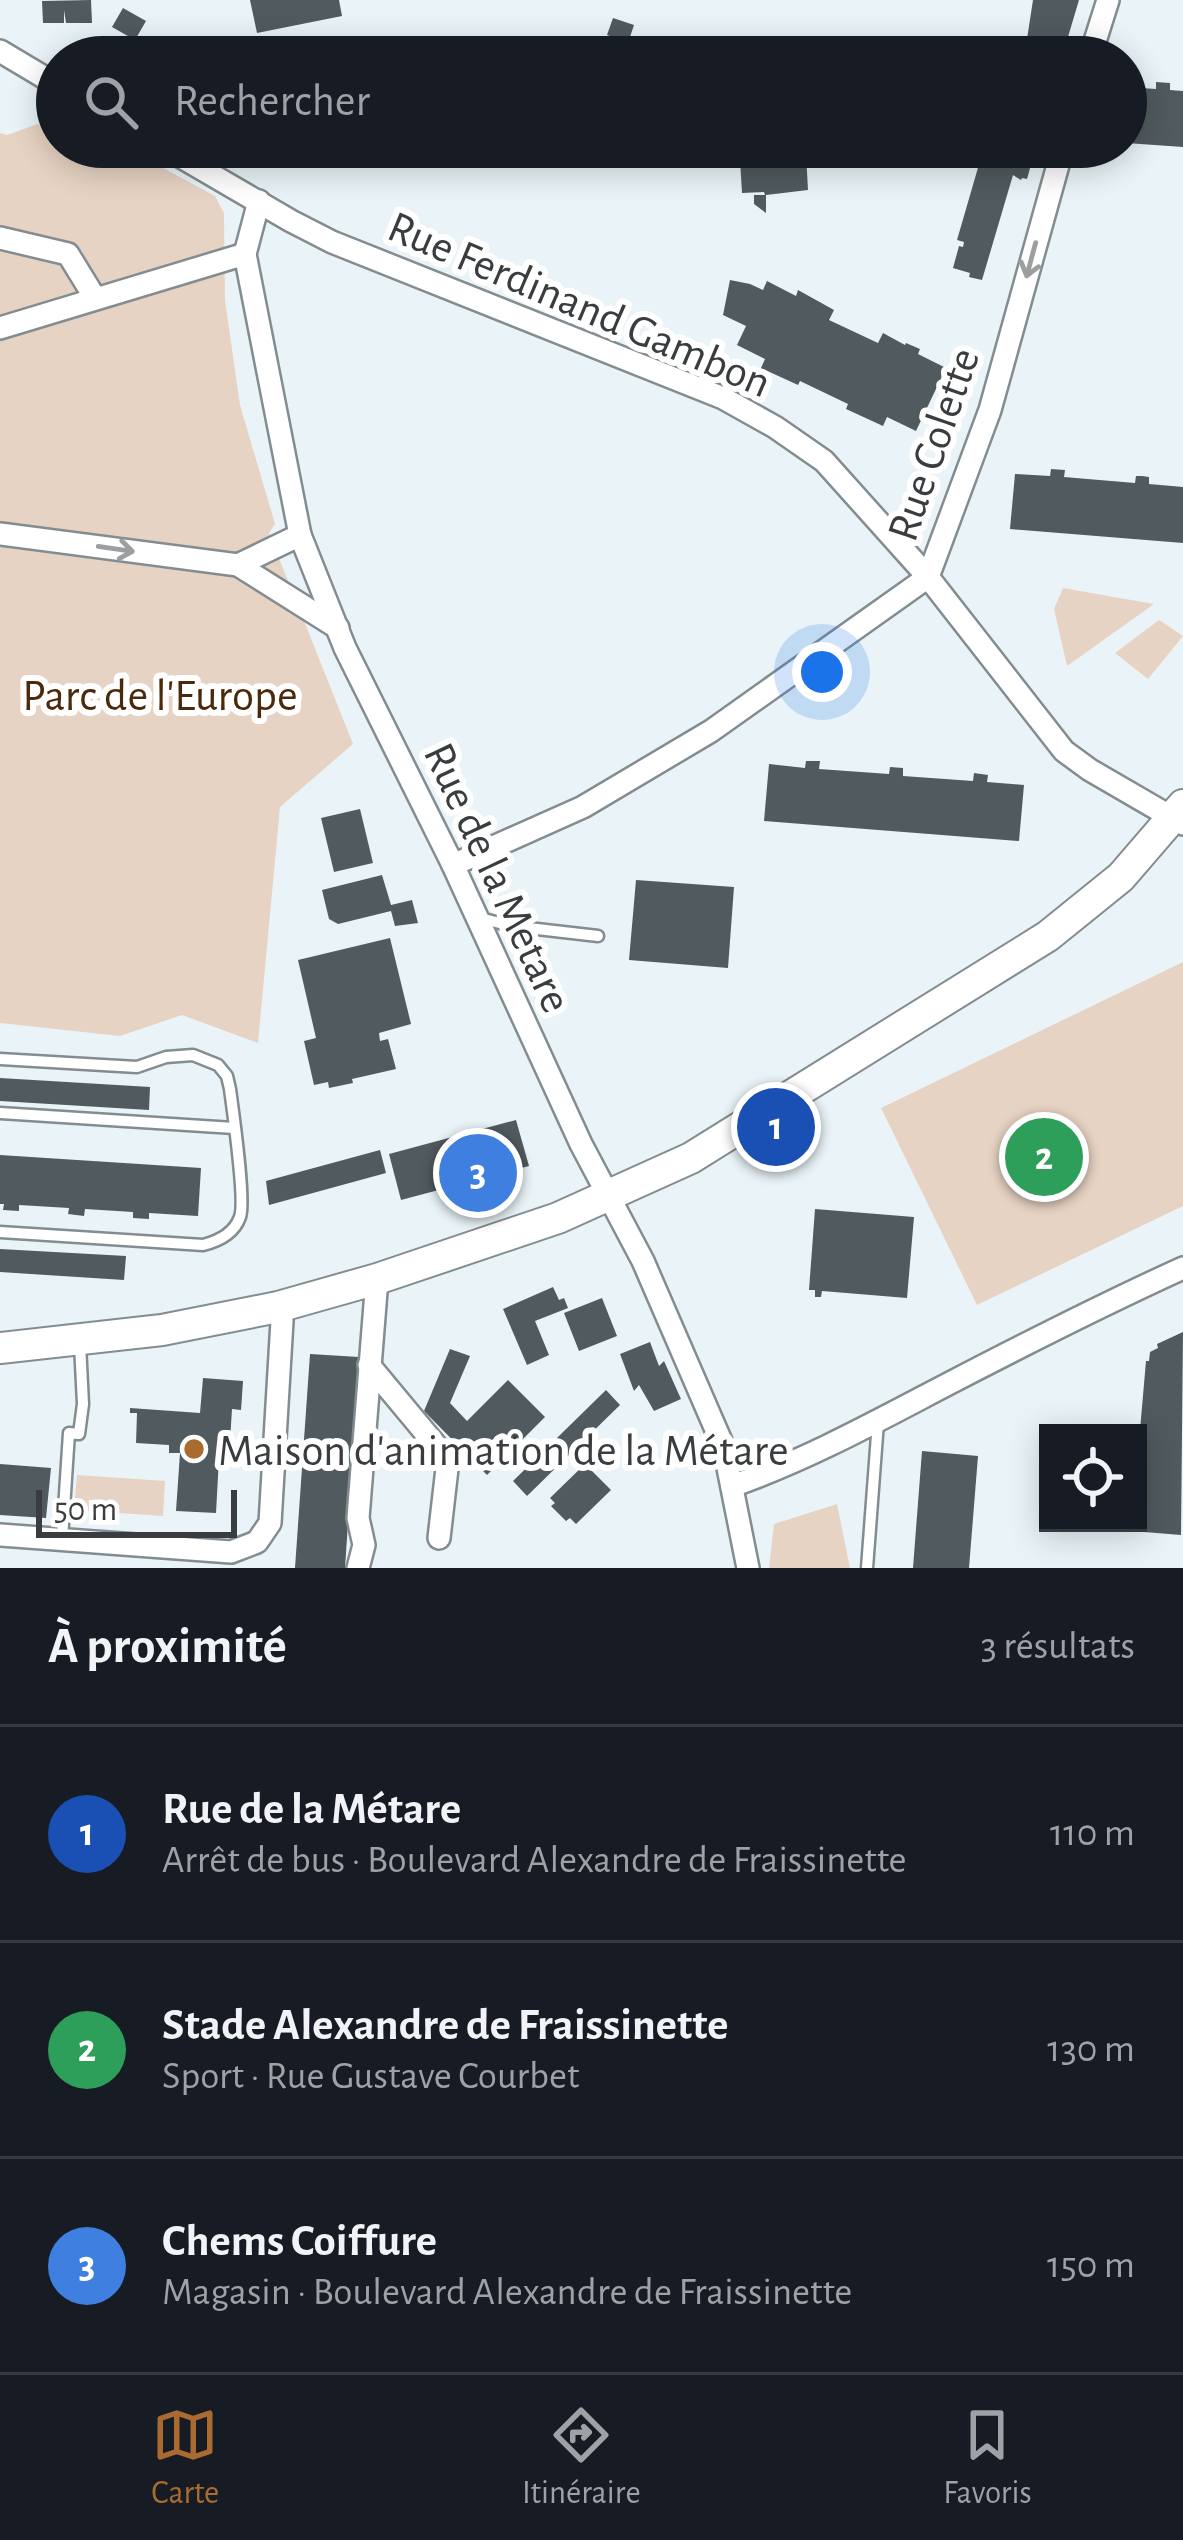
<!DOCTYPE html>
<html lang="fr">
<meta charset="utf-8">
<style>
body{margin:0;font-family:"Alegreya Sans",sans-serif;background:#20242c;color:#f1f3f6}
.controls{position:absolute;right:36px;bottom:36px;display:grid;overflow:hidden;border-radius:0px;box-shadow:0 6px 30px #0003}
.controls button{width:108px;height:108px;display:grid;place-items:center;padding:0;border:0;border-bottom:3px solid #363941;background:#171b24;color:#f1f3f6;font:60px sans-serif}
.scale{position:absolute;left:36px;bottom:30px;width:201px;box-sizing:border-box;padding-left:12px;border:6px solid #3a3d3f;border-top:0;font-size:33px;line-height:42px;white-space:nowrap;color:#3a3d3f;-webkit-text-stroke:9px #fff;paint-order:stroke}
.you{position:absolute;left:822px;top:672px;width:42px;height:42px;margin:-30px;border:9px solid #fff;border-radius:50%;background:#1a73e8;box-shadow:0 0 0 18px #1a73e833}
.badge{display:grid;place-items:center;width:78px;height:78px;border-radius:50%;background:#aa6b31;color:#fff;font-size:39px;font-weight:700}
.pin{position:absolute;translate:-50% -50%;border:6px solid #fff;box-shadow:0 3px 12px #0006}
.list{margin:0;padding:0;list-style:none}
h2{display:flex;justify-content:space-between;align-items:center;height:156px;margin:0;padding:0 48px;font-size:51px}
h2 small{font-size:39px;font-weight:400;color:#9ea1a6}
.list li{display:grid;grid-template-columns:78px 1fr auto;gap:36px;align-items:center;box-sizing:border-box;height:216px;padding:0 48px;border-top:3px solid #363941}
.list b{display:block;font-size:45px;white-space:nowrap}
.list p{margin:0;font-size:39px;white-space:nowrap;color:#9ea1a6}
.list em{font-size:39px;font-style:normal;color:#9ea1a6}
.icon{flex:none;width:66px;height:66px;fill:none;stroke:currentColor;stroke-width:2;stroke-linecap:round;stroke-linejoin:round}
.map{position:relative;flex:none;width:1183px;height:1568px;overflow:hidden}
.search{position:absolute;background:#171b24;box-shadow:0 6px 30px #0003;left:36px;right:36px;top:36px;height:132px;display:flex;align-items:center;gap:30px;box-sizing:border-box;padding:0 42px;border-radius:66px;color:#9ea1a6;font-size:45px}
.sheet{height:804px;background:#171b24}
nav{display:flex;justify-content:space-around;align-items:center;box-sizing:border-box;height:168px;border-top:3px solid #363941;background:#171b24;font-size:33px;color:#9ea1a6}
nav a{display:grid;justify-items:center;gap:6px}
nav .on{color:#aa6b31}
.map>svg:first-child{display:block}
.green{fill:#e7d3c3}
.building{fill:#515a5e}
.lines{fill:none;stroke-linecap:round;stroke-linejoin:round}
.lane-casing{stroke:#838c90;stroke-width:15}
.street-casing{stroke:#838c90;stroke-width:26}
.secondary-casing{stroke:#838c90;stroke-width:34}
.lane{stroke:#fff;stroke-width:10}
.street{stroke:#fff;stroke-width:21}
.secondary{stroke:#fff;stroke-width:30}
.oneway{stroke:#9c9e9f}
.poi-dot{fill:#aa6b31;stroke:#fff;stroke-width:4.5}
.labels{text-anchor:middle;stroke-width:12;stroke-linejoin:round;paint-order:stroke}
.street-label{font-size:45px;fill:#3a3d3f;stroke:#fff}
.park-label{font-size:45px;fill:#4b2a0c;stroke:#fff}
.poi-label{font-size:45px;fill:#3a3d3f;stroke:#fff;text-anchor:start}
</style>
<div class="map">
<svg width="1183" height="1568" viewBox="0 0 1183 1568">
<rect width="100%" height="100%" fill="#eaf4f8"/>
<g class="green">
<path d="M57 117V147H124L215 196 224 213 225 300 240 405 275 524 269 533 353 744 280 807 258 1043 182 1015 120 1036 0 1023V133L7 135Z"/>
<path d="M1063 588 1154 604 1067 666 1054 609Z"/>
<path d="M1159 620 1183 636 1148 679 1115 653Z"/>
<path d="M1183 962V1206L977 1305 881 1108Z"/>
<path d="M77 1475 165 1481 163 1516 74 1510Z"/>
<path d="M837 1504 850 1568H769L774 1524Z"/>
</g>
<g class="building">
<path d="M91 0 92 23H66L64 10V23H43L42 1Z"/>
<path d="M250 0H339L342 16 257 33Z"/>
<path d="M1033 0H1079L1062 57H1038L1025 52Z"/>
<path d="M123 8 146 21 135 40 112 27Z"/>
<path d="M613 18 634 25 628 43 607 35Z"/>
<path d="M476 36 498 45 494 57 467 56Z"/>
<path d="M566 45 598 56V57H539L542 47 563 54Z"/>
<path d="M1156 82 1170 83V90L1183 91V147L1126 143V87L1156 89Z"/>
<path d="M576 147H621L615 166 594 159 596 155Z"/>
<path d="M745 147H811L806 154 808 190 766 195V213L754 204V195H765L764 192 742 193 740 160H745Z"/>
<path d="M984 147H1036L1027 179 1022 178 1021 180 1013 175 982 280 969 277 970 273 953 268 959 246 963 247 964 242 957 240Z"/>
<path d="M730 280 750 284 763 290 767 281 796 296 798 290 834 310 829 320 878 343 883 333 905 345 906 343 920 349 918 354 946 368 916 431 887 417 883 426 846 409 848 404 800 381 798 385 761 368 765 359 737 345 746 326 723 315Z"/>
<path d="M1051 469 1065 470 1064 477 1135 483 1136 476H1142L1149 477V484L1183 487V543L1010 529 1015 474 1050 476Z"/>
<path d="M806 761H820L819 769 889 774 890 767 903 768V776L973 781 974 773 988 775 987 782 1024 785 1019 841 764 821 769 764 805 768Z"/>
<path d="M360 809 373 863 334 872 321 818Z"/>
<path d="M382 875 391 905 412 900 418 923 395 926 391 911 338 924 329 919 322 890Z"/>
<path d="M636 880 734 887 728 968 629 960Z"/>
<path d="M390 938 411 1024 379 1033 380 1041 388 1039 396 1069 352 1079 353 1083 329 1088 328 1082 314 1085 304 1041 316 1038 298 960Z"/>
<path d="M0 1078 150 1087 149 1110 0 1101Z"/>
<path d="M516 1120 529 1166 401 1200 389 1154Z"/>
<path d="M380 1150 386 1173 269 1205 266 1181Z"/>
<path d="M0 1155 201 1168 198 1216 149 1213V1219L133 1218V1212L85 1209 84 1216 68 1214 69 1208 19 1205V1211L3 1210 4 1204H0Z"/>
<path d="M815 1209 914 1217 907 1298 822 1291 821 1297H815V1290H809Z"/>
<path d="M0 1249 126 1256 124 1280 0 1272Z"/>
<path d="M553 1287 559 1300 564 1298 568 1308 535 1321 549 1355 527 1365 503 1309Z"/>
<path d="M602 1298 617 1336 579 1351 564 1313Z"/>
<path d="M1183 1332 1181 1535 1132 1531V1523H1138V1453L1146 1361H1149L1150 1352 1158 1348 1157 1344Z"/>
<path d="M650 1342 659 1366 664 1361 681 1399 654 1411 639 1385 634 1391 620 1354Z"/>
<path d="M450 1349 470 1356 450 1403 467 1421 508 1380 545 1417 487 1475 424 1411Z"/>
<path d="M310 1354 359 1357 345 1568H295Z"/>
<path d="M203 1378 243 1381 241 1410 232 1409 230 1441 220 1440 216 1513 176 1511 180 1453H169V1445L136 1443 137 1413H130V1408L200 1413Z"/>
<path d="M606 1390 620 1405 527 1496 513 1481Z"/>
<path d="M922 1451 978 1456 969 1568H913Z"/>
<path d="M0 1464 51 1468 46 1518 0 1515Z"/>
<path d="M585 1464 611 1490 576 1524 570 1518 566 1521 551 1506 555 1503 550 1498Z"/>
</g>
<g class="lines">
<g class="lane-casing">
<g id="lane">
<path d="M480 918 511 926 598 936"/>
<path d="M0 1059 137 1067 166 1057 193 1055 218 1065 227 1076 230 1089C233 1112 246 1201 240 1217 234 1234 219 1241 203 1245L0 1232"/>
<path d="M0 1113 234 1128"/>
<path d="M62 1539 69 1433 79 1434 83 1404 80 1344"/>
<path d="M867 1568 878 1422"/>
</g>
</g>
<g class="street-casing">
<g id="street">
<path d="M0 51 57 85"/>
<path d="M1090 57 1108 0"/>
<path d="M164 147 291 221 332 242 723 398 775 427 824 461 928 577 1064 751 1090 770 1183 824"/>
<path d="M259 201 245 254 300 535 345 648 453 865 581 1144 643 1261 724 1448 748 1568"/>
<path d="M0 238 68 254 95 298"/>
<path d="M0 328 245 254"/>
<path d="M0 534 238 565 338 628"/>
<path d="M238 565 300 535"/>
<path d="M453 865 583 807 711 731 928 577 990 410 1063 147"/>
<path d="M369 1365 448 1460 439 1538"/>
<path d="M732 1486C807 1460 879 1420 950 1383 1027 1343 1104 1304 1183 1268"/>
<path d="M0 1535 231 1552 257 1542 270 1523 282 1321 278 1307"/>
<path d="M358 1568 364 1545 358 1518 377 1279"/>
</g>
</g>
<g class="secondary-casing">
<path id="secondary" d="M0 1348 162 1330 278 1307 377 1279 558 1218 691 1158 1048 936 1121 877 1183 805"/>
</g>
<use href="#lane" class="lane"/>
<use href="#street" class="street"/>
<use href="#secondary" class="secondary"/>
</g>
<defs><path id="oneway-shaft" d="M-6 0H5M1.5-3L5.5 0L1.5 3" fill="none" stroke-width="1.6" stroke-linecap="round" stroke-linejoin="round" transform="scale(3)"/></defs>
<g class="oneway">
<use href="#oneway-shaft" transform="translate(1031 260) rotate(105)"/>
<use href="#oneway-shaft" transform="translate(116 549) rotate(8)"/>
</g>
<circle class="poi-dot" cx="194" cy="1449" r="12"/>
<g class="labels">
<g class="street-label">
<text transform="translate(580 303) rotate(23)" y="16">Rue Ferdinand Gambon</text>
<text transform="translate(932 444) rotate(-71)" y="16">Rue Colette</text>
<text transform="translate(499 877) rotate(65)" y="16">Rue de la Metare</text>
</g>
<g class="park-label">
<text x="160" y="710">Parc de l'Europe</text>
</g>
<g class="poi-label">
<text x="218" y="1465">Maison d'animation de la Métare</text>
</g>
</g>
</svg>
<div class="controls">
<button><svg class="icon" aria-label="locate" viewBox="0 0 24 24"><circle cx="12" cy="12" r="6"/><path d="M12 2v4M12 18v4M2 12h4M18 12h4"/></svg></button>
</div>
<div class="scale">50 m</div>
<div class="you"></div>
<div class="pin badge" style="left:776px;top:1127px;background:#1a4fb4">1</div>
<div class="pin badge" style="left:1044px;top:1157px;background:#2e9e5b">2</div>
<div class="pin badge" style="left:478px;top:1173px;background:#3f7fe0">3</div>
<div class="search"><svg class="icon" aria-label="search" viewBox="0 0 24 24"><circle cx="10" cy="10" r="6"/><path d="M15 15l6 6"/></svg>Rechercher</div>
</div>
<section class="sheet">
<h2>À proximité<small>3 résultats</small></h2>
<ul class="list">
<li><span class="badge" style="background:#1a4fb4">1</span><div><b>Rue de la Métare</b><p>Arrêt de bus · Boulevard Alexandre de Fraissinette</p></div><em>110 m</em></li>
<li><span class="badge" style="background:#2e9e5b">2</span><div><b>Stade Alexandre de Fraissinette</b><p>Sport · Rue Gustave Courbet</p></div><em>130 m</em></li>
<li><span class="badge" style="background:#3f7fe0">3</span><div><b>Chems Coiffure</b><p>Magasin · Boulevard Alexandre de Fraissinette</p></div><em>150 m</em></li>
</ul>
</section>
<nav>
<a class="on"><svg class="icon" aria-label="map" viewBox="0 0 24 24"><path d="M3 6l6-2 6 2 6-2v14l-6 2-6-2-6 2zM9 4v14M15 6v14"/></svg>Carte</a>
<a><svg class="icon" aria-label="directions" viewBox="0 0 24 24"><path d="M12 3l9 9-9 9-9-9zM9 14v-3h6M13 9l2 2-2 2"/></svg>Itinéraire</a>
<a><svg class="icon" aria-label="saved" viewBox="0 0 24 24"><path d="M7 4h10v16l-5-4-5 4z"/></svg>Favoris</a>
</nav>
